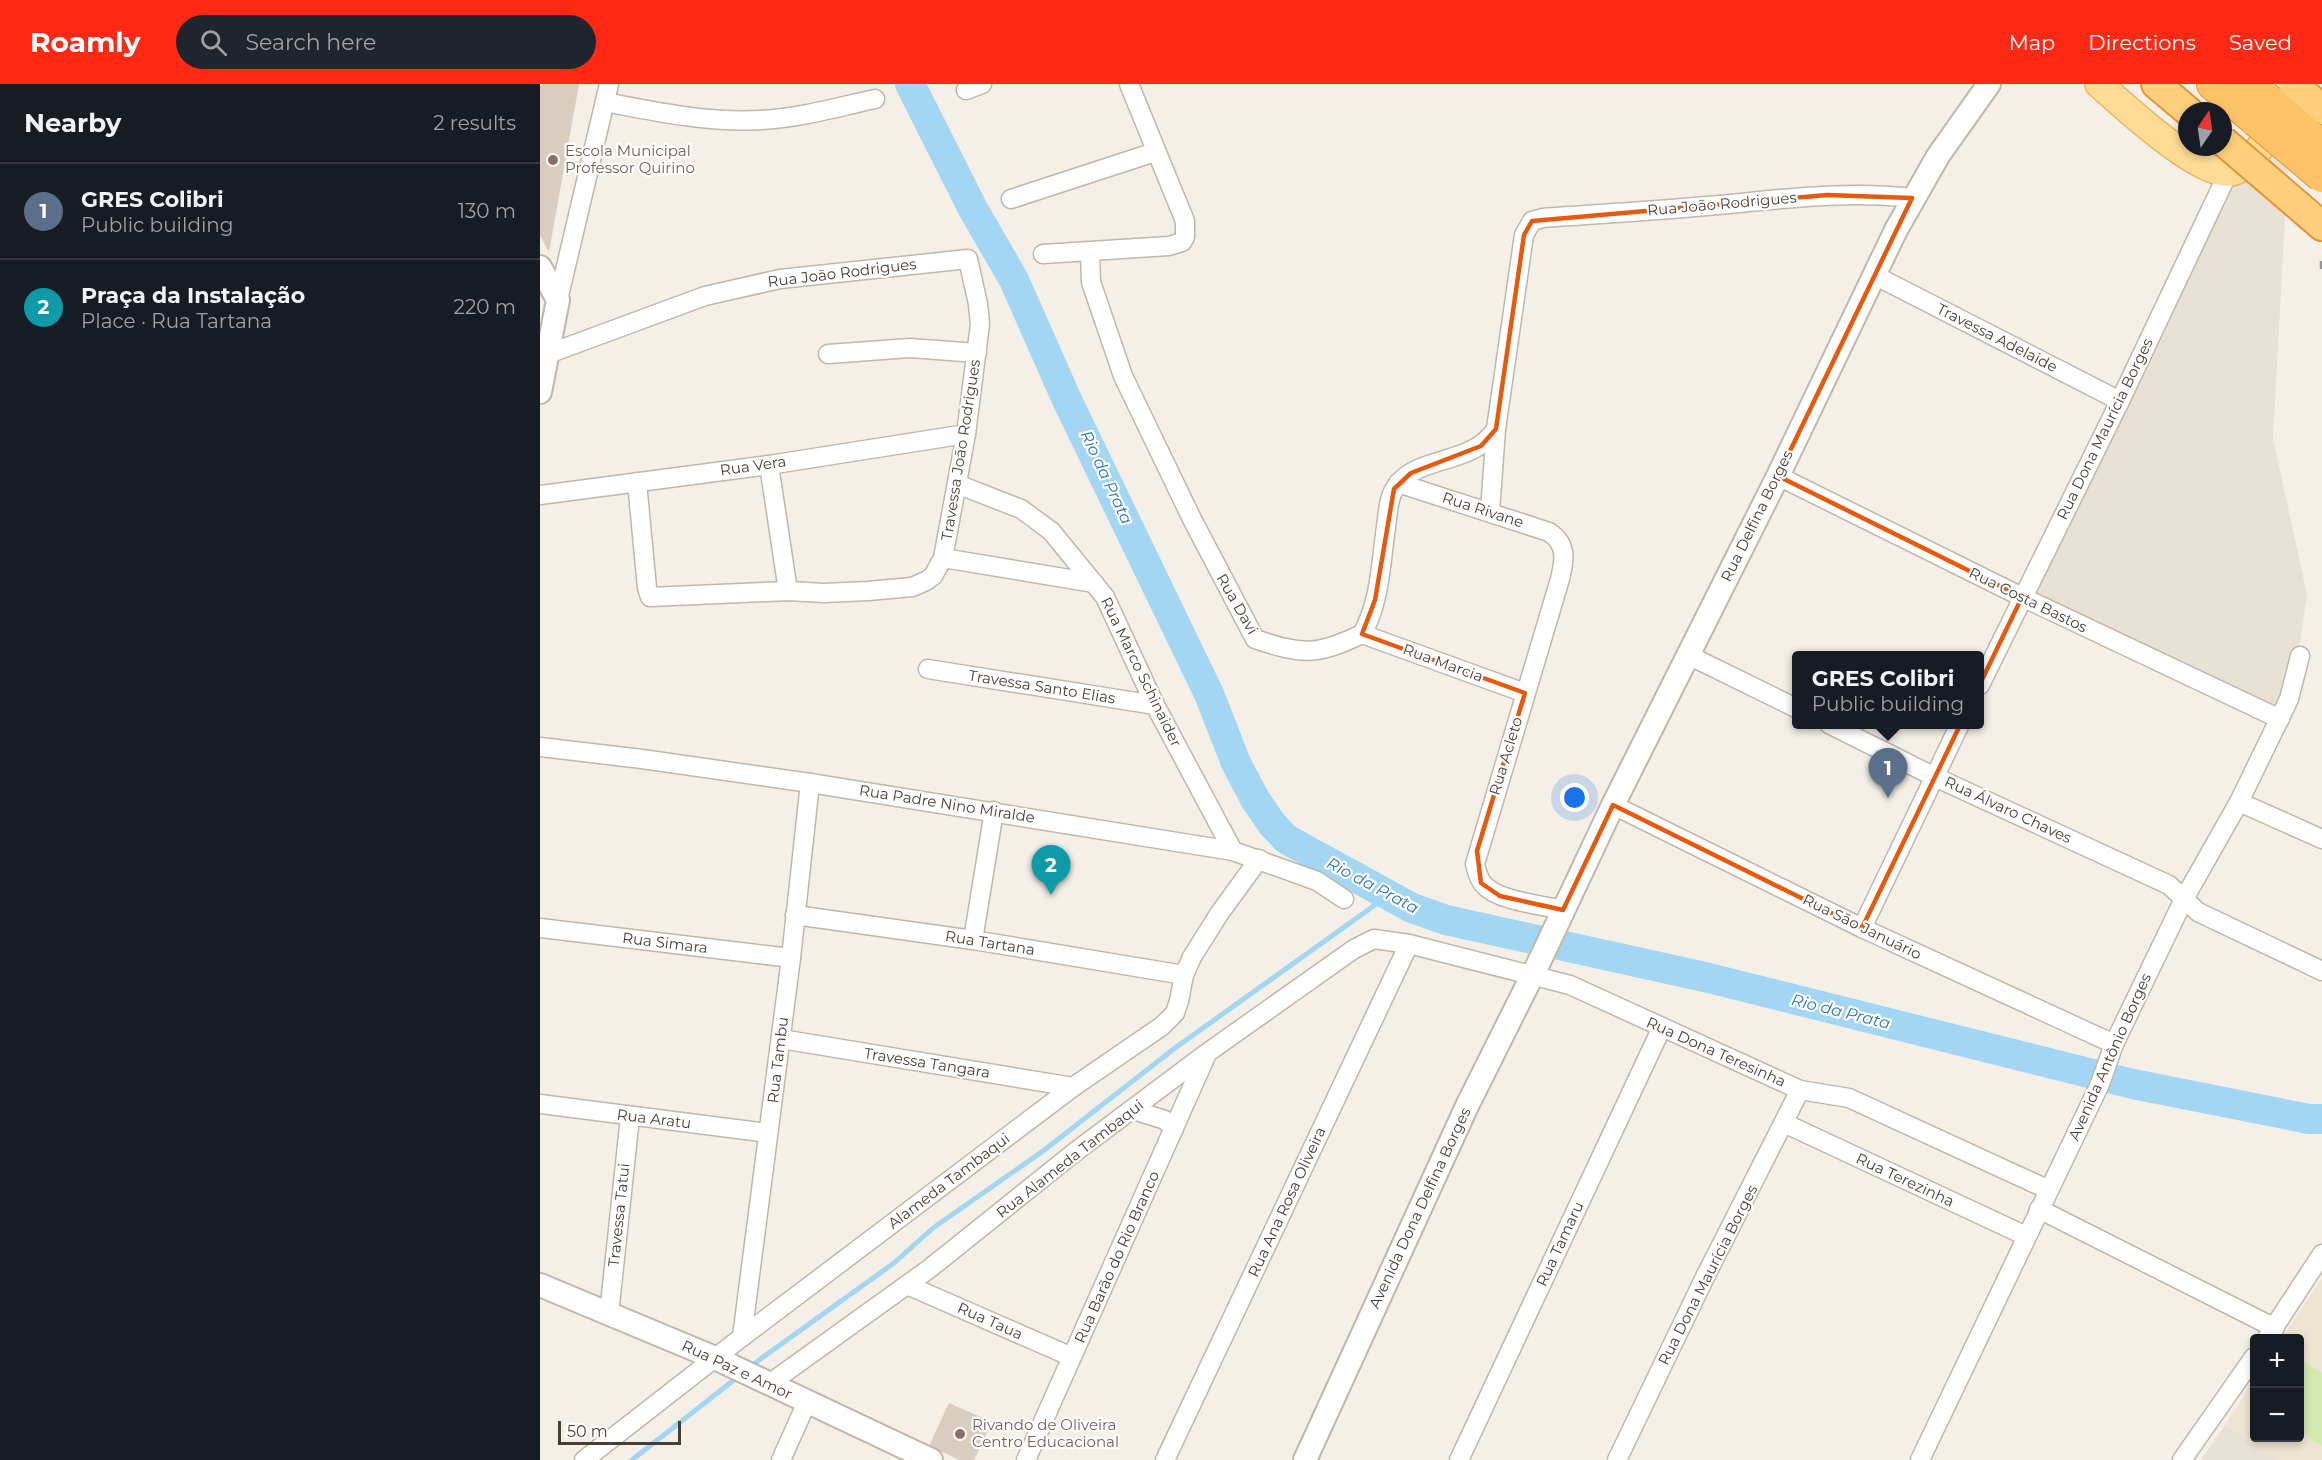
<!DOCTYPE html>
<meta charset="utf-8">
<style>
body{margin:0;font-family:Montserrat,sans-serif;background:#20242c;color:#f1f3f6}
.controls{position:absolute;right:18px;bottom:18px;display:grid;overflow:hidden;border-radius:6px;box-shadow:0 3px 9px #0003}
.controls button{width:54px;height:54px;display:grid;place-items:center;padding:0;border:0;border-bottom:2px solid #363941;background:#171b24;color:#f1f3f6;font:30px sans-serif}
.compass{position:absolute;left:1638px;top:18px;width:54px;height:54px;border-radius:50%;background:#171b24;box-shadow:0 3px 9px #0003;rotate:13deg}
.scale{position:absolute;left:18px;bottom:15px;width:123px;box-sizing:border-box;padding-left:6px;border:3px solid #473f36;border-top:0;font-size:16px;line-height:21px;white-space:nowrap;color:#473f36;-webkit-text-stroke:4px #fff;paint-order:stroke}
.you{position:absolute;left:1035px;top:714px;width:21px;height:21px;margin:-15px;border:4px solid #fff;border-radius:50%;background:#1a73e8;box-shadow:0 0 0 9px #1a73e833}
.badge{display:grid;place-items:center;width:39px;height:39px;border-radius:50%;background:#fe2914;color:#fff;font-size:20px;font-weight:700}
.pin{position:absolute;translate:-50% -50px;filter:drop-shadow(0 2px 3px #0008)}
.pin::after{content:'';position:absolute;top:32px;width:21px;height:18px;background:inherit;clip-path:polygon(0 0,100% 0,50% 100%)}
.popup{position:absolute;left:1252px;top:567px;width:192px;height:78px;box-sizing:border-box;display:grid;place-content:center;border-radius:6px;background:#171b24;filter:drop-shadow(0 2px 4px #0005);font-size:20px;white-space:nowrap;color:#9ea1a6}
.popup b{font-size:22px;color:#f1f3f6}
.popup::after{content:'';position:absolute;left:50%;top:100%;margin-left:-12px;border:12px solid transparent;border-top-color:#171b24}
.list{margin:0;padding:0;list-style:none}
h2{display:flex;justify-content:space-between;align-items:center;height:78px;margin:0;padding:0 24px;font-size:26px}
h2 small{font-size:20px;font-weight:400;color:#9ea1a6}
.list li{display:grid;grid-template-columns:39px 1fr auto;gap:18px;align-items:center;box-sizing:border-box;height:96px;padding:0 24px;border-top:2px solid #363941}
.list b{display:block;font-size:22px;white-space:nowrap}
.list p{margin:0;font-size:20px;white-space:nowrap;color:#9ea1a6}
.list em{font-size:20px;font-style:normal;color:#9ea1a6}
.icon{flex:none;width:33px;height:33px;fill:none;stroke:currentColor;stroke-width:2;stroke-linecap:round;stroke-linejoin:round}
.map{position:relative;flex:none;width:1782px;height:1376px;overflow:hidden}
header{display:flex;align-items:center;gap:36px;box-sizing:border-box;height:84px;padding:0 30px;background:#fe2914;color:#fff}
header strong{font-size:28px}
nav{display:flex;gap:33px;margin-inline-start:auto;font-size:21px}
.search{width:420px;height:54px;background:#20242c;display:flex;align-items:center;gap:15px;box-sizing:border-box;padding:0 21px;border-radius:33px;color:#9ea1a6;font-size:22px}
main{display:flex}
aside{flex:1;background:#171b24}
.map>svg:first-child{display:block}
.residential{fill:#e8e1d5}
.education{fill:#ede4d1}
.green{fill:#d2e9af}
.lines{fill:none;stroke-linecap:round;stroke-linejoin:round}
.stream{stroke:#a2d6f2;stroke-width:5}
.river{stroke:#a2d6f2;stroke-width:30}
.building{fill:#d9cdbf}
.minor-casing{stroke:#c0b7aa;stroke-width:21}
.tertiary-casing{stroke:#c0b7aa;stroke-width:26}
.primary-casing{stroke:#e6b763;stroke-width:30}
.trunk-casing{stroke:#e19735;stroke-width:32}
.motorway-casing{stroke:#e19735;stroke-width:34}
.minor{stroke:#fff;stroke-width:18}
.tertiary{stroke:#fff;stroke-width:22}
.primary{stroke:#ffdb95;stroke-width:27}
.trunk{stroke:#ffcf7e;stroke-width:28}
.motorway{stroke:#ffc367;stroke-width:32}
.rail{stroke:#979797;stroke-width:4.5;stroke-dasharray:8 8;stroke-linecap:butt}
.trunk-bridge-casing{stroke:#e19735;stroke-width:32;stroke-linecap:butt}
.motorway-bridge-casing{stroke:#e19735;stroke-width:34;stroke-linecap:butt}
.trunk-bridge{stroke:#ffcf7e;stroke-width:28}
.motorway-bridge{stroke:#ffc367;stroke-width:32}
.marked{fill:none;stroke:#e8590c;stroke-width:4.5;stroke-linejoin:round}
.education-dot{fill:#8d6e63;stroke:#fff;stroke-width:2}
.labels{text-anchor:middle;stroke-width:4.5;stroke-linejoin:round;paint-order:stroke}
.education-label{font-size:15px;fill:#785e54;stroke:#fff;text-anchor:start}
.street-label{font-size:15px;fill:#473f36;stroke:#fff}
.water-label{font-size:16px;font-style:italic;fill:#2978a6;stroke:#fff}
</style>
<header>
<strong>Roamly</strong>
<div class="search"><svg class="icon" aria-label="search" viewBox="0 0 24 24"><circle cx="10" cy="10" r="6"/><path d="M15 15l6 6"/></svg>Search here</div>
<nav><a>Map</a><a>Directions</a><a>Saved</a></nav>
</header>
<main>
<aside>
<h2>Nearby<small>2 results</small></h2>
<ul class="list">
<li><span class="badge" style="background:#5c6f8a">1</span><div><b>GRES Colibri</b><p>Public building</p></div><em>130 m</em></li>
<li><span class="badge" style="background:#0f9aa8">2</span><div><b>Praça da Instalação</b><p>Place · Rua Tartana</p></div><em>220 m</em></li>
</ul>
</aside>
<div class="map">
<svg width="1782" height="1376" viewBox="0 0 1782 1376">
<rect width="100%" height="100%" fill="#f4efe7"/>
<g class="residential">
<path d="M1730 27 1750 42 1733 354 1767 511 1751 618 1731 633 1491 513Z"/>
<path d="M1685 1341 1737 1376H1661Z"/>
</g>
<path class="education" d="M1782 1194V1376H1737L1685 1341 1714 1296V1354H1760V1254H1742Z"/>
<path class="green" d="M1764 1277 1782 1289V1362L1760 1347V1284Z"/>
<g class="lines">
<g class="stream">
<path d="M208 1284 354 1179 393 1144 503 1067 635 964 849 811"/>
<path d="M92 1376 199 1292"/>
</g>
<path class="river" d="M370 0 433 125 474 196 527 316 669 610 696 679 715 715 732 740 746 755 872 824 906 836 1169 894 1593 1000 1769 1035H1782"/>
</g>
<g class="building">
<path d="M3 0H39L9 168 0 151V2Z"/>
<path d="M409 1319 452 1338 434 1376H420L389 1362Z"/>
</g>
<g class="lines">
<g class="minor-casing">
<g id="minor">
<path d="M426 6 442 0"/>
<path d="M65 18C117 28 168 39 221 36 260 34 298 23 335 15"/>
<path d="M471 115 615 68"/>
<path d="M550 168 551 198 583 292 652 435 715 555C763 571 776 572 822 550 840 519 841 478 846 443 848 429 848 411 858 400 881 371 933 381 956 345"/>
<path d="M503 170 629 162 642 158 645 153V137L589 0"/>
<path d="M1334 191 1580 317"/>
<path d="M18 216 69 0"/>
<path d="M8 270 165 212 240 195 428 175 438 220 440 240 426 350 403 474 393 492 386 497 372 503 328 507 284 509 248 507 110 513 107 504 97 398"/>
<path d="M288 270 370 264 437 269"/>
<path d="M229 381 248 507"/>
<path d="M1238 392 1482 513 1740 635"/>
<path d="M858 399 1009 448C1027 460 1025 475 1020 495L935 780C937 787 938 795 944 801 958 817 1002 821 1023 826"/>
<path d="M417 400 481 425 511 447 565 513 615 621 693 767"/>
<path d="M0 411 229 381 426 350"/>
<path d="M950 427 956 345 984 151 992 137 1003 134C1058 130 1113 127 1167 122 1236 116 1303 106 1372 114"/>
<path d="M403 474 554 499"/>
<path d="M822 550 985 609"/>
<path d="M1148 571 1256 624"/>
<path d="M388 585 615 621"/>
<path d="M1440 601 1580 317 1688 89"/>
<path d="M1289 640 1395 693 1629 801 1658 828 1782 887"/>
<path d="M0 663 102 675 270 699 693 767 777 797 804 815"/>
<path d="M1699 718 1782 755"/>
<path d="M1073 721 1322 844 1574 960"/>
<path d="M255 831 433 856 644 891"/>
<path d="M0 844 251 874"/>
<path d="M1322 844 1420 640"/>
<path d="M433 856 454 727"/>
<path d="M241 955 533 1003"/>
<path d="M0 1020 228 1049"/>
<path d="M593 1026 625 1036 634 1045"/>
<path d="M1244 1039 1486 1152"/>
<path d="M1499 1125 1735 1244"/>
<path d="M367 1201 532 1273"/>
<path d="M69 1230 90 1033"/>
<path d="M202 1253 251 874 270 699"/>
<path d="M1727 1254 1782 1170"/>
<path d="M229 1300 389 1185 535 1068 667 969 814 865 834 855 869 860 1030 901 1260 1006 1309 1014 1509 1106"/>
<path d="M44 1376 202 1253 533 1003 622 942 635 929 639 917 644 891 652 873 679 830 719 775"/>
<path d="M241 1376 267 1318"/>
<path d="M486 1376 666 972"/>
<path d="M625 1376 869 860"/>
<path d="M919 1376 1122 943"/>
<path d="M1077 1376 1165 1193 1260 1006"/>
<path d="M1380 1376 1560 1000 1574 960 1644 815 1699 718 1749 615 1760 572"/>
<path d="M1642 1376 1714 1273"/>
</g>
</g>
<g class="tertiary-casing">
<g id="tertiary">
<path d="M0 183 18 216 0 308"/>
<path d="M0 1201 175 1274 391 1376"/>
<path d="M765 1376 927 1022 1001 874 1073 721 1238 392 1356 146 1398 72 1449 0"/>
</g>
</g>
<g class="primary-casing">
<path id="primary" d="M1559 0C1582 20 1665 99 1695 87 1714 81 1730 46 1740 30"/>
</g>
<g class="trunk-casing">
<g id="trunk">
<path d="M1616 0 1648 27"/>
<path d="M1718 87 1782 142"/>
</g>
</g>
<g class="motorway-casing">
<g id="motorway">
<path d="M1673 0 1717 37"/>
<path d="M1709 0 1728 16"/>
</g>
</g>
<use href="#minor" class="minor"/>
<use href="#tertiary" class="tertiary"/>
<use href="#primary" class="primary"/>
<use href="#trunk" class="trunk"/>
<use href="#motorway" class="motorway"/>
<path class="rail" d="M1782 177V189"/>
<g class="trunk-bridge-casing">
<g id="trunk-bridge">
<path d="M1753 0 1782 25"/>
<path d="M1683 57 1718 87"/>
</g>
</g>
<g class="motorway-bridge-casing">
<g id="motorway-bridge">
<path d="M1728 16 1782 63"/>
<path d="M1717 37 1782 92"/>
</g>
</g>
<use href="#trunk-bridge" class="trunk-bridge"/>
<use href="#motorway-bridge" class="motorway-bridge"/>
</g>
<path class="marked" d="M1287 111 1372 114 1238 392 1482 513 1322 844 1073 721 1023 826 960 812 941 799 937 767 985 609 822 550 835 516 854 405 871 389 941 362 956 345 984 151 992 137Z"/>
<g class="education-dot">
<circle cx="13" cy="76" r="6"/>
<circle cx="420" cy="1350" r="6"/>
</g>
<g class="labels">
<g class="education-label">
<text x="25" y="72">Escola Municipal<tspan x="25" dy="17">Professor Quirino</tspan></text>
<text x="432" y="1346">Rivando de Oliveira<tspan x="432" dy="17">Centro Educacional</tspan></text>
</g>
<g class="street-label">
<text transform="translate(1182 120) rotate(-5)" y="5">Rua João Rodrigues</text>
<text transform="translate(302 189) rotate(-7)" y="5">Rua Joāo Rodrigues</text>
<text transform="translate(1457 254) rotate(27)" y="5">Travessa Adelaide</text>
<text transform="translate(1565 345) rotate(-64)" y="5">Rua Dona Maurícia Borges</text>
<text transform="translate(421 366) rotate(-81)" y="5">Travessa Joāo Rodrigues</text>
<text transform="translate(213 382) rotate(-8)" y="5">Rua Vera</text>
<text transform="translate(943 426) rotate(18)" y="5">Rua Rivane</text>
<text transform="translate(1217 432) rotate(-64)" y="5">Rua Delfina Borges</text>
<text transform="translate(1488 516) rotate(26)" y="5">Rua Costa Bastos</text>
<text transform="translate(697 520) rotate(60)" y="5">Rua Davi</text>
<text transform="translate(903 579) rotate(20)" y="5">Rua Marcia</text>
<text transform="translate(601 588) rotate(64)" y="5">Rua Marco Schinaider</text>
<text transform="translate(502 603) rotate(9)" y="5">Travessa Santo Elias</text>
<text transform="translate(966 672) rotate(-73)" y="5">Rua Acleto</text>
<text transform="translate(407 720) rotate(9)" y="5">Rua Padre Nino Miralde</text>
<text transform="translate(1468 726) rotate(25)" y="5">Rua Álvaro Chaves</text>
<text transform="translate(1322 843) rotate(26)" y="5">Rua Sāo Januário</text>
<text transform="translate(125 859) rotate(7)" y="5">Rua Simara</text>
<text transform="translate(450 859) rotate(9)" y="5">Rua Tartana</text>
<text transform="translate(1176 968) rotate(24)" y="5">Rua Dona Teresinha</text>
<text transform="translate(1570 973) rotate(-66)" y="5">Avenida Antônio Borges</text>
<text transform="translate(238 976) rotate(-83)" y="5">Rua Tambu</text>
<text transform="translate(387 979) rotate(9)" y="5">Travessa Tangara</text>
<text transform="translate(114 1035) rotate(7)" y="5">Rua Aratu</text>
<text transform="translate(530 1075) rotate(-38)" y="5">Rua Alameda Tambaqui</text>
<text transform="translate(1365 1096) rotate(25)" y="5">Rua Terezinha</text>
<text transform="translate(409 1097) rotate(-37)" y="5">Alameda Tambaqui</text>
<text transform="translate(747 1118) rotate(-65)" y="5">Rua Ana Rosa Oliveira</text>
<text transform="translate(880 1124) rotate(-65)" y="5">Avenida Dona Delfina Borges</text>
<text transform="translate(79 1131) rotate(-84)" y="5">Travessa Tatui</text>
<text transform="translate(1020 1160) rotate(-65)" y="5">Rua Tamaru</text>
<text transform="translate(577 1173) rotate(-66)" y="5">Rua Barão do Rio Branco</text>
<text transform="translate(1168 1191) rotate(-63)" y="5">Rua Dona Maurícia Borges</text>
<text transform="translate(450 1237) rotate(24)" y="5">Rua Taua</text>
<text transform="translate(197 1286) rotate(25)" y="5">Rua Paz e Amor</text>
</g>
<g class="water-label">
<text transform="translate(567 393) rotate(65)" y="6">Rio da Prata</text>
<text transform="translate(833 801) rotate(28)" y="6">Rio da Prata</text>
<text transform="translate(1301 927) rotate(14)" y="6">Rio da Prata</text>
</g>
</g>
</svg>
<div class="controls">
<button>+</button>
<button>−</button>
</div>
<svg class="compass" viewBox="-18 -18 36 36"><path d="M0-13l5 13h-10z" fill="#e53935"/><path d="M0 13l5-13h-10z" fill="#9ea1a6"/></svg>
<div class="scale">50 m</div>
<div class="you"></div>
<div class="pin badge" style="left:1348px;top:714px;background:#5c6f8a">1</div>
<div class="popup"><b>GRES Colibri</b>Public building</div>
<div class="pin badge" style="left:511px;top:811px;background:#0f9aa8">2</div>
</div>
</main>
